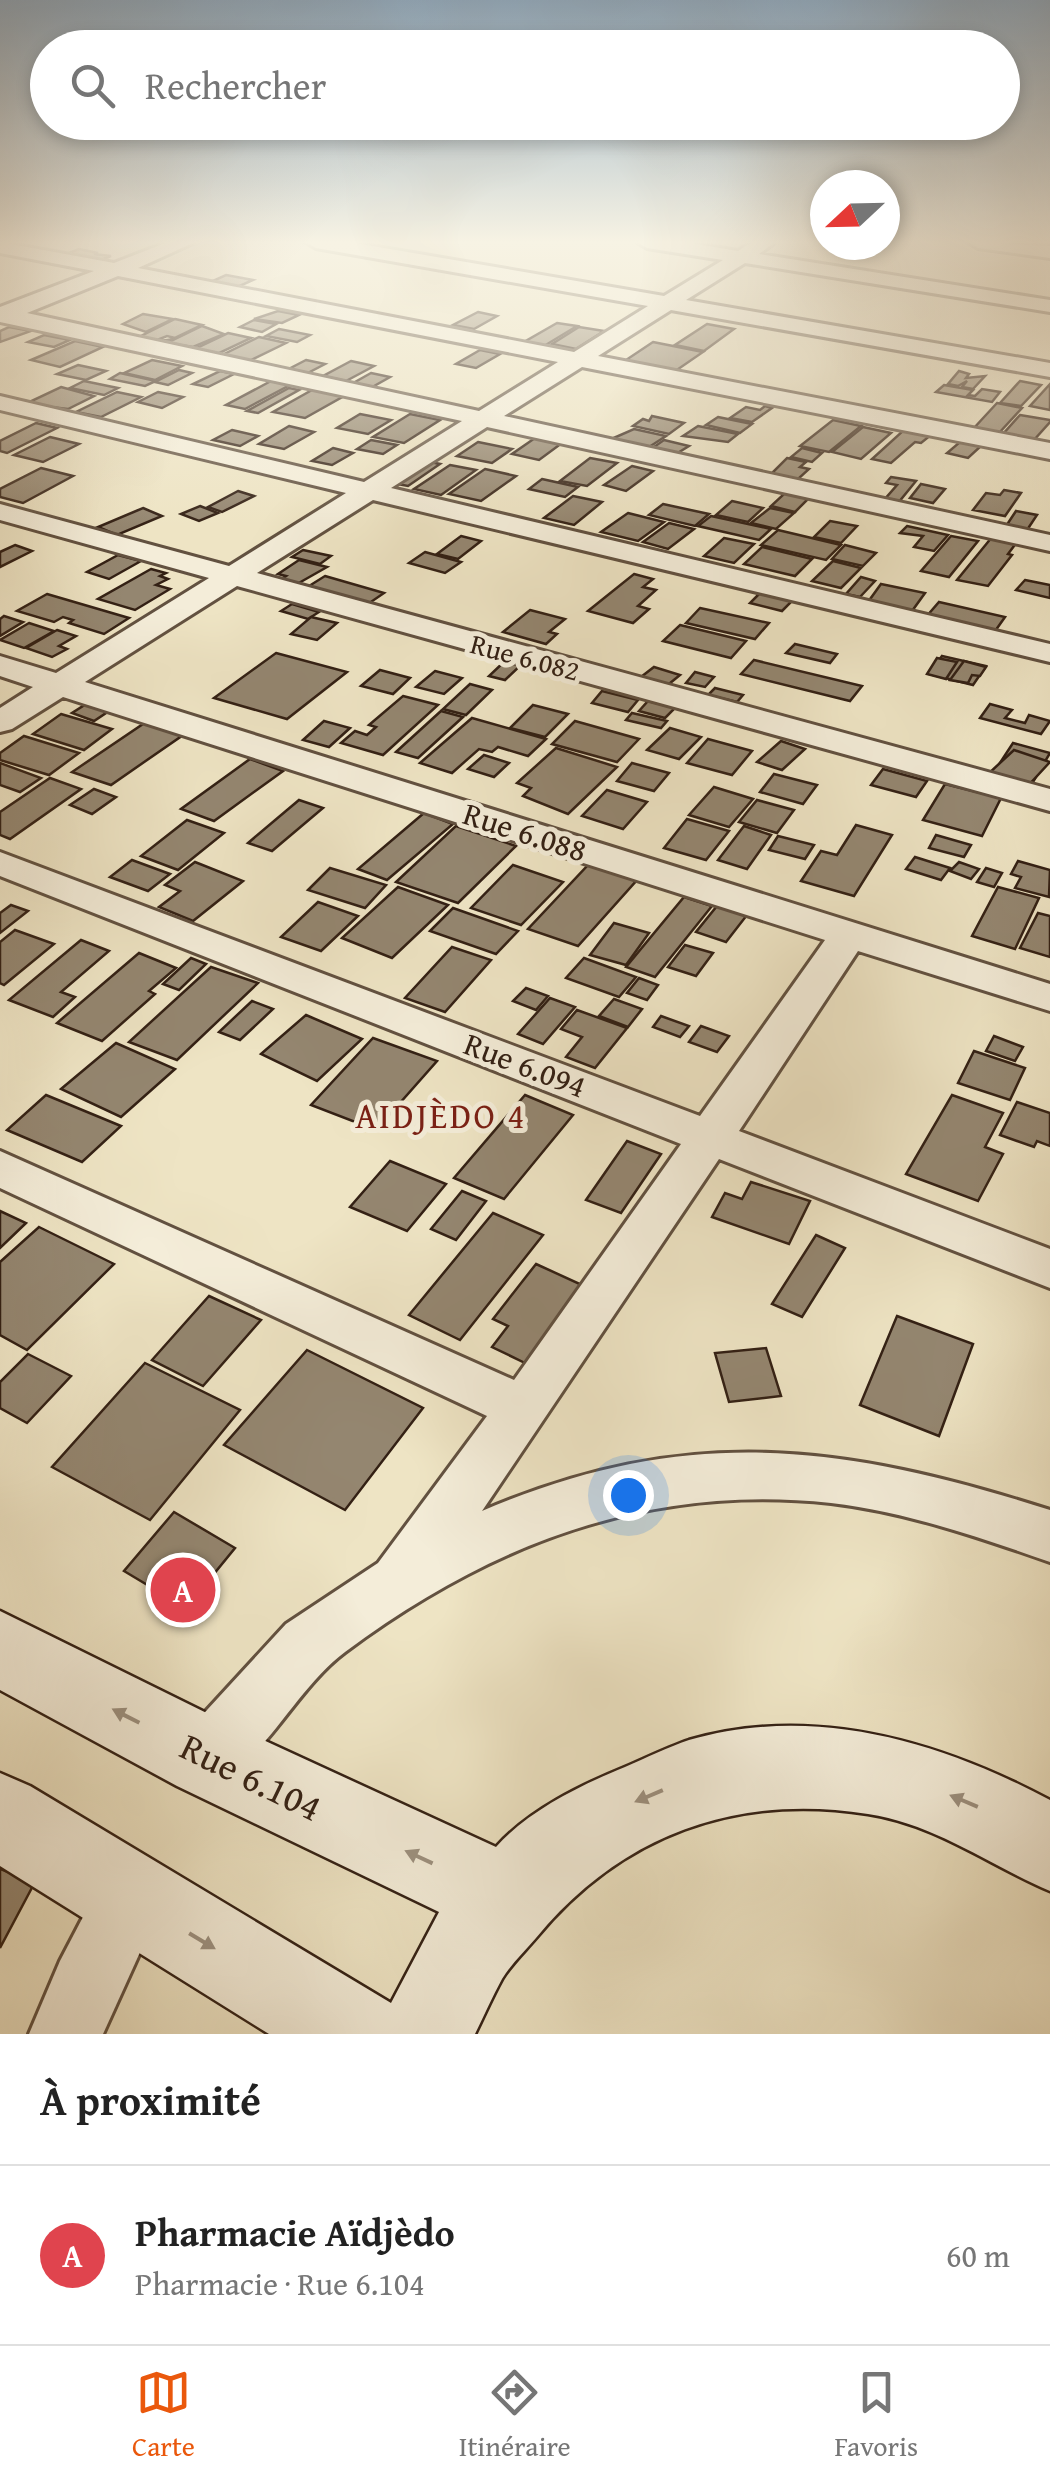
<!DOCTYPE html>
<html lang="fr">
<meta charset="utf-8">
<style>
body{margin:0;font-family:"Gentium Book Plus",serif;background:#f6f6f6;color:#222}
.compass{position:absolute;left:810px;top:170px;width:90px;height:90px;border-radius:50%;background:#fff;box-shadow:0 5px 15px #0003;rotate:248deg}
.you{position:absolute;left:628px;top:1495px;width:35px;height:35px;margin:-25px;border:8px solid #fff;border-radius:50%;background:#1a73e8;box-shadow:0 0 0 15px #1a73e833}
.badge{display:grid;place-items:center;width:65px;height:65px;border-radius:50%;background:#ea580c;color:#fff;font-size:32px;font-weight:700}
.pin{position:absolute;translate:-50% -50%;border:5px solid #fff;box-shadow:0 2px 10px #0006}
.list{margin:0;padding:0;list-style:none}
h2{display:flex;justify-content:space-between;align-items:center;height:130px;margin:0;padding:0 40px;font-size:42px}
h2 small{font-size:32px;font-weight:400;color:#767676}
.list li{display:grid;grid-template-columns:65px 1fr auto;gap:30px;align-items:center;box-sizing:border-box;height:180px;padding:0 40px;border-top:2px solid #e0e0e0}
.list b{display:block;font-size:38px;white-space:nowrap}
.list p{margin:0;font-size:32px;white-space:nowrap;color:#767676}
.list em{font-size:32px;font-style:normal;color:#767676}
.icon{flex:none;width:55px;height:55px;fill:none;stroke:currentColor;stroke-width:2;stroke-linecap:round;stroke-linejoin:round}
.map{position:relative;flex:none;width:1050px;height:2034px;overflow:hidden}
.search{position:absolute;background:#fff;box-shadow:0 5px 15px #0003;left:30px;right:30px;top:30px;height:110px;display:flex;align-items:center;gap:25px;box-sizing:border-box;padding:0 35px;border-radius:55px;color:#767676;font-size:38px}
.sheet{height:310px;background:#fff}
nav{display:flex;justify-content:space-around;align-items:center;box-sizing:border-box;height:140px;border-top:2px solid #e0e0e0;background:#fff;font-size:28px;color:#767676}
nav a{display:grid;justify-items:center;gap:5px}
nav .on{color:#ea580c}
.map>svg:first-child{display:block}
.building{fill:#948670;stroke:#332014;stroke-width:2.5}
.lines{fill:none;stroke-linecap:round;stroke-linejoin:round}
.street-casing{stroke:#625140;stroke-width:6}
.secondary-casing{stroke:#332014;stroke-width:5}
.street{fill:#f4edd9;fill-rule:evenodd}
.secondary{fill:#f4edd9;fill-rule:evenodd}
.oneway{fill:#9d9180}
.labels{text-anchor:middle;stroke-width:10;stroke-linejoin:round;paint-order:stroke}
.far-street-label{font-size:28px;fill:#332014;stroke:#f4edd9}
.street-label{font-size:32px;fill:#332014;stroke:#f4edd9}
.neighbourhood-label{font-size:35px;letter-spacing:2.5px;fill:#7a1f14;stroke:#f4edd9}
.near-street-label{font-size:38px;fill:#332014;stroke:#f4edd9}
</style>
<div class="map">
<svg width="1050" height="2034" viewBox="0 0 1050 2034">
<rect width="100%" height="100%" fill="#eee4c4"/>
<filter id="stains"><feTurbulence type="fractalNoise" baseFrequency=".002" numOctaves="4"/><feColorMatrix values="0 0 0 0 .2 0 0 0 0 .09 0 0 0 0 .02 0 0 0 .5 -.17"/></filter>
<radialGradient id="worn" r=".72"><stop offset=".6" stop-color="#630" stop-opacity="0"/><stop offset="1" stop-color="#630" stop-opacity=".3"/></radialGradient>
<g class="building">
<path d="M79 249 98 253 94 254 111 256 98 261 59 257Z"/>
<path d="M226 275 253 280 233 289 206 284Z"/>
<path d="M278 311 299 315 282 323 254 319Z"/>
<path d="M478 312 497 316 474 329 453 325Z"/>
<path d="M143 314 173 319 146 332 123 324Z"/>
<path d="M175 319 202 325 175 338 167 336 152 342 174 339 160 345 133 340Z"/>
<path d="M254 320 276 324 262 332 240 327Z"/>
<path d="M557 323 577 326 544 346 524 342Z"/>
<path d="M707 324 734 329 704 351 675 345Z"/>
<path d="M202 326 224 334 193 347 167 343Z"/>
<path d="M9 327 31 331 0 342V331Z"/>
<path d="M579 327 604 331 576 349 552 344Z"/>
<path d="M279 329 310 335 297 342 266 336Z"/>
<path d="M228 333 251 338 211 357 188 352Z"/>
<path d="M44 335 70 340 54 347 28 342Z"/>
<path d="M259 337 286 343 243 364 216 358Z"/>
<path d="M75 341 103 347 60 367 31 360Z"/>
<path d="M653 342 703 352 671 374 620 364Z"/>
<path d="M480 350 500 354 476 368 456 364Z"/>
<path d="M152 360 182 366 155 380 124 373Z"/>
<path d="M306 360 325 364 302 376 283 372Z"/>
<path d="M351 361 374 366 346 381 323 376Z"/>
<path d="M78 365 106 371 86 380 57 374Z"/>
<path d="M179 370 192 373 168 385 155 382Z"/>
<path d="M220 371 234 374 208 387 193 384Z"/>
<path d="M959 371 969 374 966 378 985 376 973 389 962 387 967 381 958 386 948 384Z"/>
<path d="M120 373 156 381 145 386 110 379Z"/>
<path d="M371 373 390 377 367 390 348 386Z"/>
<path d="M84 381 118 388 104 395 70 388Z"/>
<path d="M271 381 290 385 245 409 226 405Z"/>
<path d="M1020 381 1041 385 1021 406 1000 403Z"/>
<path d="M1050 384V410L1030 406Z"/>
<path d="M944 385 973 390 968 395 975 396 982 389 1000 392 992 402 936 392Z"/>
<path d="M61 387 94 396 68 409 25 404Z"/>
<path d="M289 388 299 390 258 413 247 411Z"/>
<path d="M312 390 344 396 305 418 273 412Z"/>
<path d="M117 392 141 397 101 417 76 412Z"/>
<path d="M158 392 183 397 162 408 138 402Z"/>
<path d="M997 403 1022 408 999 433 973 429Z"/>
<path d="M765 406 772 408 752 422 730 418 746 407 760 410Z"/>
<path d="M360 414 391 420 368 434 337 428Z"/>
<path d="M410 414 440 420 404 443 373 437Z"/>
<path d="M1020 415 1050 420V422L1034 440 1003 434Z"/>
<path d="M652 416 684 423 669 434 633 426 643 419 649 421Z"/>
<path d="M718 417 752 424 740 433 706 425Z"/>
<path d="M833 420 861 426 829 452 800 446Z"/>
<path d="M36 423 57 428 7 453 0 451V441Z"/>
<path d="M289 426 314 432 284 449 259 444Z"/>
<path d="M698 426 738 434 728 442 683 436Z"/>
<path d="M863 427 891 433 861 459 832 452Z"/>
<path d="M634 429 666 436 646 449 609 440Z"/>
<path d="M905 429 931 435 921 443 915 442 891 463 872 459Z"/>
<path d="M232 430 258 436 240 446 213 440Z"/>
<path d="M50 437 79 444 43 462 14 455Z"/>
<path d="M535 438 562 443 539 460 512 454Z"/>
<path d="M371 440 397 445 383 454 357 449Z"/>
<path d="M664 440 689 446 676 454 651 449Z"/>
<path d="M478 442 512 449 492 463 457 456Z"/>
<path d="M960 442 981 446 968 458 947 453Z"/>
<path d="M333 448 353 453 332 465 312 461Z"/>
<path d="M802 448 822 453 812 462 791 457Z"/>
<path d="M590 458 617 463 587 486 560 481Z"/>
<path d="M787 458 806 462 800 467 809 469 797 480 771 474Z"/>
<path d="M425 461 440 464 408 486 392 483Z"/>
<path d="M450 465 476 470 441 495 414 489Z"/>
<path d="M632 466 653 471 626 491 604 485Z"/>
<path d="M41 468 73 476 23 503 0 497V489Z"/>
<path d="M485 469 516 476 481 501 449 494Z"/>
<path d="M891 477 916 481 898 503 884 500 897 485 886 483Z"/>
<path d="M542 479 578 487 565 497 529 489Z"/>
<path d="M921 484 945 489 933 503 910 498Z"/>
<path d="M1004 490 1021 493 1005 516 973 510 986 493 1000 495Z"/>
<path d="M238 491 254 496 222 512 208 507Z"/>
<path d="M785 493 809 498 795 512 771 506Z"/>
<path d="M573 496 602 502 574 525 544 518Z"/>
<path d="M732 501 763 508 748 522 716 515Z"/>
<path d="M663 504 709 514 695 526 649 515Z"/>
<path d="M200 506 218 513 199 521 181 514Z"/>
<path d="M143 508 162 516 117 535 98 527Z"/>
<path d="M770 508 794 513 776 529 751 523Z"/>
<path d="M1016 511 1037 515 1027 530 1006 526Z"/>
<path d="M628 513 664 522 638 541 601 532Z"/>
<path d="M711 516 771 529 759 540 698 526Z"/>
<path d="M830 521 857 526 841 543 814 537Z"/>
<path d="M669 523 694 529 668 549 643 542Z"/>
<path d="M907 526 948 535 934 551 914 547 923 536 900 533Z"/>
<path d="M778 530 841 545 826 560 761 545Z"/>
<path d="M461 536 481 541 458 559 437 554Z"/>
<path d="M951 536 978 541 949 577 921 571Z"/>
<path d="M992 537 1017 542 1008 554 1012 555 988 586 957 580Z"/>
<path d="M724 538 754 544 734 563 704 556Z"/>
<path d="M15 545 32 551 0 567V552Z"/>
<path d="M845 545 876 553 863 566 832 559Z"/>
<path d="M762 547 812 559 795 576 744 564Z"/>
<path d="M303 550 331 556 320 564 292 557Z"/>
<path d="M425 552 461 562 445 573 409 563Z"/>
<path d="M118 555 141 561 109 579 87 572Z"/>
<path d="M299 560 327 567 290 588 272 585 286 576 278 574Z"/>
<path d="M833 561 861 568 841 588 812 581Z"/>
<path d="M151 569 166 573 160 576 168 579 156 585 170 589 135 610 98 599Z"/>
<path d="M634 574 653 579 643 587 656 590 638 606 649 609 633 623 588 611Z"/>
<path d="M325 576 384 593 368 604 309 586Z"/>
<path d="M861 577 875 581 860 597 846 594Z"/>
<path d="M1025 580 1050 585V598L1016 590Z"/>
<path d="M881 584 925 593 912 611 868 602Z"/>
<path d="M760 593 792 601 782 611 750 603Z"/>
<path d="M47 594 129 618 104 634 69 623 73 620 63 617 54 622 17 611Z"/>
<path d="M939 602 1005 617 993 634 926 617Z"/>
<path d="M292 604 319 612 308 619 281 611Z"/>
<path d="M700 608 769 623 755 639 686 623Z"/>
<path d="M530 610 565 619 549 632 557 634 546 644 503 632Z"/>
<path d="M4 616 23 622 0 636V619Z"/>
<path d="M311 617 337 623 317 640 291 634Z"/>
<path d="M29 623 54 631 24 648 0 640Z"/>
<path d="M680 625 746 641 731 658 663 641Z"/>
<path d="M57 630 76 636 59 646 67 649 52 657 26 648Z"/>
<path d="M795 644 837 654 830 663 786 653Z"/>
<path d="M276 653 347 672 287 719 214 698Z"/>
<path d="M942 656 986 666 973 685 929 674Z"/>
<path d="M937 658 957 662 946 679 927 674Z"/>
<path d="M506 660 522 664 505 680 489 676Z"/>
<path d="M754 660 862 686 850 701 741 674Z"/>
<path d="M964 661 986 667 980 676 972 675 968 683 950 680Z"/>
<path d="M654 667 680 675 664 688 637 680Z"/>
<path d="M380 670 410 678 393 694 361 686Z"/>
<path d="M435 671 462 678 444 694 416 687Z"/>
<path d="M695 672 714 677 705 687 686 683Z"/>
<path d="M470 684 492 690 466 715 443 709Z"/>
<path d="M715 688 743 695 737 702 708 695Z"/>
<path d="M602 691 638 700 628 712 592 703Z"/>
<path d="M403 696 438 705 383 755 341 743 355 731 367 735 376 727 369 725Z"/>
<path d="M91 701 112 709 94 721 72 713Z"/>
<path d="M648 701 675 708 665 718 639 711Z"/>
<path d="M990 704 1012 710 1005 718 1025 723 1029 715 1050 721 1041 734 980 718Z"/>
<path d="M533 705 568 714 545 737 510 728Z"/>
<path d="M441 711 463 717 418 758 396 752Z"/>
<path d="M632 713 667 721 661 728 626 720Z"/>
<path d="M61 714 112 729 84 750 33 734Z"/>
<path d="M472 718 546 739 528 756 498 747 492 752 479 749 452 773 420 763Z"/>
<path d="M149 720 186 733 111 785 72 772Z"/>
<path d="M324 721 350 728 329 747 303 740Z"/>
<path d="M575 721 639 739 617 762 552 744Z"/>
<path d="M670 728 701 737 679 759 647 750Z"/>
<path d="M24 736 79 753 49 775 0 760V753Z"/>
<path d="M708 739 752 751 732 775 687 763Z"/>
<path d="M781 741 805 749 782 770 757 762Z"/>
<path d="M1013 743 1050 753 1033 782 994 772Z"/>
<path d="M556 748 617 767 568 814 523 796 531 788 517 783Z"/>
<path d="M1014 750 1050 762 1025 789 987 775Z"/>
<path d="M484 755 509 763 494 777 468 769Z"/>
<path d="M250 759 283 771 214 821 181 809Z"/>
<path d="M0 763 41 778 20 792 0 785Z"/>
<path d="M632 763 669 773 654 791 617 781Z"/>
<path d="M883 769 927 781 916 797 871 785Z"/>
<path d="M774 774 817 785 803 804 760 792Z"/>
<path d="M50 778 81 789 10 839 0 835V812Z"/>
<path d="M945 784 1001 798 982 836 923 820Z"/>
<path d="M714 787 753 799 729 827 689 815Z"/>
<path d="M94 789 116 797 92 814 70 805Z"/>
<path d="M607 790 647 802 623 829 582 816Z"/>
<path d="M299 800 323 808 272 851 248 843Z"/>
<path d="M757 800 794 810 777 833 739 822Z"/>
<path d="M424 813 453 824 387 880 358 869Z"/>
<path d="M687 819 729 831 706 860 664 848Z"/>
<path d="M187 820 224 833 178 870 141 856Z"/>
<path d="M856 825 892 835 854 896 801 881 821 851 837 855Z"/>
<path d="M456 826 516 846 458 903 396 882Z"/>
<path d="M744 826 771 835 747 869 718 860Z"/>
<path d="M936 835 971 845 964 857 929 848Z"/>
<path d="M778 836 814 845 805 859 769 850Z"/>
<path d="M915 857 950 868 941 880 906 869Z"/>
<path d="M132 860 170 874 148 891 110 877Z"/>
<path d="M1018 861 1050 870 1049 897 1015 888 1021 877 1011 874Z"/>
<path d="M195 862 243 881 193 921 159 907 180 891 165 885Z"/>
<path d="M959 862 979 869 971 879 950 871Z"/>
<path d="M589 864 637 880 578 946 528 929Z"/>
<path d="M513 865 563 882 521 925 471 908Z"/>
<path d="M330 868 386 885 365 908 308 890Z"/>
<path d="M986 868 1002 873 994 887 977 882Z"/>
<path d="M398 887 448 905 392 958 342 938Z"/>
<path d="M998 887 1039 898 1015 949 972 936Z"/>
<path d="M684 897 712 906 655 977 626 967Z"/>
<path d="M318 902 358 916 321 951 281 937Z"/>
<path d="M11 905 28 911 0 933V913Z"/>
<path d="M717 906 747 915 726 942 696 932Z"/>
<path d="M453 908 518 931 496 954 430 931Z"/>
<path d="M1038 913 1050 916V957L1020 948Z"/>
<path d="M614 923 649 933 626 965 590 955Z"/>
<path d="M15 930 54 944 4 985 0 983V942Z"/>
<path d="M81 940 109 951 61 992 75 997 53 1017 9 1000Z"/>
<path d="M685 945 713 953 696 976 668 967Z"/>
<path d="M452 947 491 960 445 1012 405 998Z"/>
<path d="M139 953 176 968 149 991 155 994 102 1041 57 1023Z"/>
<path d="M191 958 206 964 179 990 163 984Z"/>
<path d="M584 958 636 977 619 997 566 978Z"/>
<path d="M211 967 258 983 177 1060 129 1042Z"/>
<path d="M639 978 658 985 647 1000 627 993Z"/>
<path d="M526 988 548 996 536 1010 513 1001Z"/>
<path d="M550 998 575 1007 543 1044 518 1034Z"/>
<path d="M614 999 642 1009 628 1027 599 1016Z"/>
<path d="M252 1001 273 1009 240 1040 219 1032Z"/>
<path d="M577 1010 627 1028 595 1068 566 1057 582 1037 561 1029Z"/>
<path d="M306 1015 362 1039 317 1081 261 1054Z"/>
<path d="M661 1016 689 1026 680 1037 653 1027Z"/>
<path d="M701 1026 729 1036 717 1052 689 1042Z"/>
<path d="M994 1036 1023 1047 1015 1061 986 1051Z"/>
<path d="M373 1038 437 1061 376 1130 311 1105Z"/>
<path d="M116 1043 175 1069 121 1117 61 1089Z"/>
<path d="M974 1051 1025 1068 1010 1100 958 1083Z"/>
<path d="M46 1095 121 1126 82 1162 7 1130Z"/>
<path d="M525 1095 573 1115 504 1199 454 1178Z"/>
<path d="M952 1095 1003 1113 985 1147 1003 1154 978 1201 906 1174Z"/>
<path d="M1017 1102 1050 1113V1146L1037 1141 1034 1147 1000 1135Z"/>
<path d="M627 1141 661 1154 621 1213 586 1200Z"/>
<path d="M390 1161 446 1184 407 1231 350 1207Z"/>
<path d="M751 1182 810 1201 789 1244 712 1217 725 1193 742 1199Z"/>
<path d="M462 1191 486 1201 456 1240 431 1229Z"/>
<path d="M0 1211 26 1223 0 1248Z"/>
<path d="M493 1213 543 1235 460 1340 409 1315Z"/>
<path d="M39 1227 114 1264 27 1350 0 1335V1262Z"/>
<path d="M816 1235 845 1248 802 1317 772 1304Z"/>
<path d="M536 1264 582 1285 525 1363 492 1347 508 1326 493 1319Z"/>
<path d="M209 1296 261 1320 203 1386 152 1360Z"/>
<path d="M897 1316 973 1344 939 1436 860 1405Z"/>
<path d="M766 1348 781 1396 729 1402 715 1353Z"/>
<path d="M307 1350 423 1408 345 1510 224 1445Z"/>
<path d="M28 1354 71 1376 27 1423 0 1408V1382Z"/>
<path d="M145 1363 240 1410 150 1520 52 1467Z"/>
<path d="M174 1512 235 1548 186 1608 124 1571Z"/>
<path d="M0 1869 35 1882 0 1948Z"/>
</g>
<g class="lines">
<g class="street-casing">
<g id="street">
<path d="M0 242 114 263 168 242H195L138 268 574 352 648 306 316 248 306 242H349L664 296 723 260 647 248 637 242H684L738 251 752 242H775L759 254 1050 300V312L745 263 686 300 1050 363V377L671 310 598 356 1050 443V459L582 367 504 416 1050 535V551L487 427 391 488 1050 644V662L373 500 257 573 1050 789V811L237 586 85 682 1050 984V1011L858 951 739 1131 1050 1249V1288L719 1159 482 1511C687 1423 844 1444 1050 1510V1562C979 1537 906 1512 831 1503 648 1483 490 1544 345 1652 295 1689 262 1766 207 1789L184 1779 175 1757 184 1735 286 1624 378 1563 487 1416 0 1188V1151L514 1380 681 1144 0 876V852L700 1116 825 940 63 697 12 729 0 732V708L33 687 0 676V656L56 673 209 578 0 520V504L229 566 346 493 0 410V396L364 482 462 421 0 322V307L94 271 0 253ZM118 276 558 362 479 411 27 313Z"/>
<path d="M968 242 1050 246V258L978 248Z"/>
<path d="M130 1862 154 1873 165 1897 103 2034H29L60 1961 106 1873Z"/>
</g>
</g>
<g class="secondary-casing">
<path id="secondary" d="M0 1611 237 1728 496 1847C529 1810 581 1785 625 1767 646 1758 668 1747 689 1740 814 1704 939 1741 1050 1800V1891C989 1865 935 1824 868 1814 736 1793 621 1835 536 1938 525 1951 511 1964 502 1979 492 1997 484 2016 475 2034H269L0 1866V1773L30 1786 391 2003 439 1912 177 1786 0 1690Z"/>
</g>
<use href="#street" class="street"/>
<use href="#secondary" class="secondary"/>
</g>
<defs><path id="oneway-solid" d="M-6-.8H1V-3.2L6.5 0L1 3.2V.8H-6Z" transform="scale(2.5)"/></defs>
<g class="oneway">
<use href="#oneway-solid" transform="translate(126 1716) rotate(-153)"/>
<use href="#oneway-solid" transform="translate(649 1796) rotate(157)"/>
<use href="#oneway-solid" transform="translate(964 1801) rotate(-157)"/>
<use href="#oneway-solid" transform="translate(419 1857) rotate(-155)"/>
<use href="#oneway-solid" transform="translate(202 1941) rotate(31)"/>
</g>
<linearGradient id="sky" x2="0" y2="1"><stop stop-color="#91acc2"/><stop offset="0.46" stop-color="#f7f3e4"/><stop offset="1" stop-color="#f7f3e4" stop-opacity="0"/></linearGradient>
<rect width="1050" height="527" fill="url(#sky)"/>
<g class="labels">
<g class="far-street-label">
<text transform="translate(525 657) rotate(15)" y="10">Rue 6.082</text>
</g>
<g class="street-label">
<text transform="translate(525 832) rotate(18)" y="11">Rue 6.088</text>
<text transform="translate(525 1065) rotate(21)" y="11">Rue 6.094</text>
</g>
<g class="neighbourhood-label">
<text x="441" y="1128">AIDJÈDO 4</text>
</g>
<g class="near-street-label">
<text transform="translate(251 1777) rotate(26)" y="13">Rue 6.104</text>
</g>
</g>
<rect width="100%" height="100%" filter="url(#stains)"/>
<rect width="100%" height="100%" fill="url(#worn)"/>
</svg>
<svg class="compass" viewBox="-18 -18 36 36"><path d="M0-13l5 13h-10z" fill="#e53935"/><path d="M0 13l5-13h-10z" fill="#767676"/></svg>
<div class="you"></div>
<div class="pin badge" style="left:183px;top:1590px;background:#e0444e">A</div>
<div class="search"><svg class="icon" aria-label="search" viewBox="0 0 24 24"><circle cx="10" cy="10" r="6"/><path d="M15 15l6 6"/></svg>Rechercher</div>
</div>
<section class="sheet">
<h2>À proximité<small></small></h2>
<ul class="list">
<li><span class="badge" style="background:#e0444e">A</span><div><b>Pharmacie Aïdjèdo</b><p>Pharmacie · Rue 6.104</p></div><em>60 m</em></li>
</ul>
</section>
<nav>
<a class="on"><svg class="icon" aria-label="map" viewBox="0 0 24 24"><path d="M3 6l6-2 6 2 6-2v14l-6 2-6-2-6 2zM9 4v14M15 6v14"/></svg>Carte</a>
<a><svg class="icon" aria-label="directions" viewBox="0 0 24 24"><path d="M12 3l9 9-9 9-9-9zM9 14v-3h6M13 9l2 2-2 2"/></svg>Itinéraire</a>
<a><svg class="icon" aria-label="saved" viewBox="0 0 24 24"><path d="M7 4h10v16l-5-4-5 4z"/></svg>Favoris</a>
</nav>
